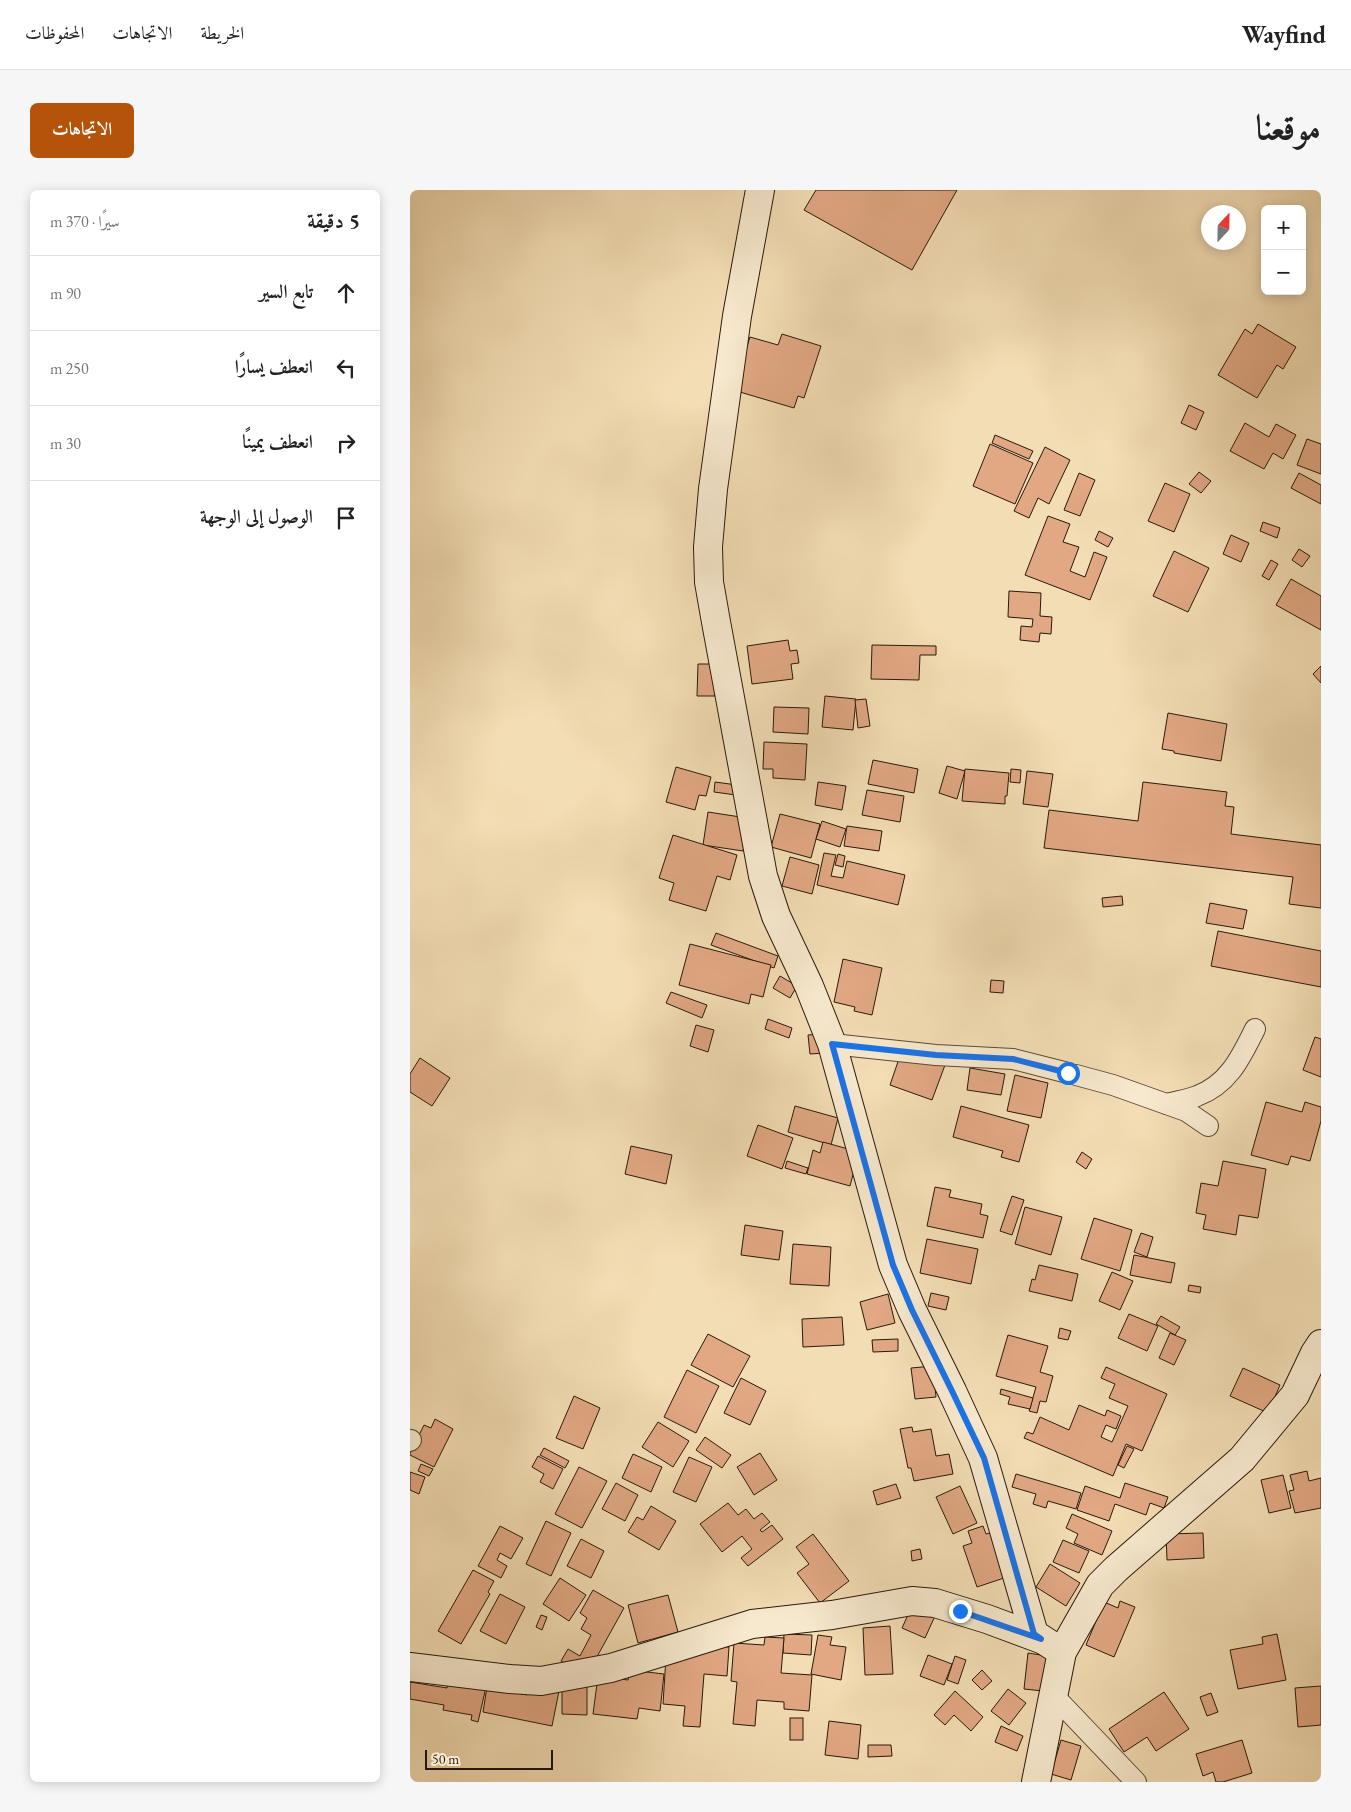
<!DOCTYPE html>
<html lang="ar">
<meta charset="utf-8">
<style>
body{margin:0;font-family:"EB Garamond",Amiri,serif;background:#f6f6f6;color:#222;direction:rtl}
.controls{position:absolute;right:15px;top:15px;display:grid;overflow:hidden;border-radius:8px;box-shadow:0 2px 12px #0003}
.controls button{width:45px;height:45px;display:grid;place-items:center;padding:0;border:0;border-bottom:1px solid #e0e0e0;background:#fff;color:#222;font:25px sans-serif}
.compass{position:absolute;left:791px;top:15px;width:45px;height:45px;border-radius:50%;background:#fff;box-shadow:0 2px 12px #0003;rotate:22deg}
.scale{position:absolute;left:15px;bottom:12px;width:128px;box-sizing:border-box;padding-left:5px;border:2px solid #29190b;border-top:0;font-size:14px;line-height:18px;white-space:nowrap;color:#29190b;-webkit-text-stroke:4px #f7e9ce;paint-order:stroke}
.stop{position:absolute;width:15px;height:15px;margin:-11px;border:4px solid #1a73e8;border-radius:50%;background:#fff}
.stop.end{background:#1a73e8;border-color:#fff;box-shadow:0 1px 5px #0008}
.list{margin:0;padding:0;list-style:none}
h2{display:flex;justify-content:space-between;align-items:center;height:65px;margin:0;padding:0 20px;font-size:21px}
h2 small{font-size:16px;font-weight:400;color:#767676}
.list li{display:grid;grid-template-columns:32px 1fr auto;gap:15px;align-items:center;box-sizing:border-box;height:75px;padding:0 20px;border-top:1px solid #e0e0e0}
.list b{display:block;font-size:19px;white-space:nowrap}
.list em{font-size:16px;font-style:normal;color:#767676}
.icon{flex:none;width:28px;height:28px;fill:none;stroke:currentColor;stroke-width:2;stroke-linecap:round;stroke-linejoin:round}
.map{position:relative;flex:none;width:911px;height:1592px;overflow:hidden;direction:ltr;border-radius:8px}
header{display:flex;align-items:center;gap:30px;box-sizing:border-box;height:70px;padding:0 25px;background:#fff;border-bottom:1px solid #e0e0e0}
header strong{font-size:24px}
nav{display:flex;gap:28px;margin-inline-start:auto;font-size:18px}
.intro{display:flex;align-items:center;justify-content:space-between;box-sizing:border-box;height:120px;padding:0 30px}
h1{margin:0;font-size:35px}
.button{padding:12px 22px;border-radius:8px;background:#b45309;color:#fff;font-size:18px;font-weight:700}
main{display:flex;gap:30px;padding:0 30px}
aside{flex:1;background:#fff;border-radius:8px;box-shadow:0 2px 12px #0003}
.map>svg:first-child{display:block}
.building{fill:#e1a883;stroke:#29190b}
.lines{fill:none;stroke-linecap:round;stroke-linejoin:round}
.street-casing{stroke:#5c4a35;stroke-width:22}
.secondary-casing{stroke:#29190b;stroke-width:30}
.street{stroke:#f7e9ce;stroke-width:20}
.secondary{stroke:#f7e9ce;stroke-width:28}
.route{stroke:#1a73e8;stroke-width:6}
</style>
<header>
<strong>Wayfind</strong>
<nav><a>الخريطة</a><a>الاتجاهات</a><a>المحفوظات</a></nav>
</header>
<div class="intro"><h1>موقعنا</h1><a class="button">الاتجاهات</a></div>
<main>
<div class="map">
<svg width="911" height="1592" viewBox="0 0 911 1592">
<rect width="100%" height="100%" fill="#f3ddb4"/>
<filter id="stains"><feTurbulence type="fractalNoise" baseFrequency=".004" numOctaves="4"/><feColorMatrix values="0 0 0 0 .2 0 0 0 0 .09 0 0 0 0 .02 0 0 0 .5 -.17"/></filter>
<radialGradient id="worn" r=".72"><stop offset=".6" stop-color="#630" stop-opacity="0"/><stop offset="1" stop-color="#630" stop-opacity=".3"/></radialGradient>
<g class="building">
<path d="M406 0H547L502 80 394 20Z"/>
<path d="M848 134 886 157 873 179 867 175 847 208 808 185 835 139 842 144Z"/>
<path d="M372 144 411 156 394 208 388 206 384 218 323 200 340 147 368 155Z"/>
<path d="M779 215 794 222 786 240 771 233Z"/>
<path d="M835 233 859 247 866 234 886 245 873 269 863 263 854 279 820 261Z"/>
<path d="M585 245 623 261 619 269 582 253Z"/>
<path d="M897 249 911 254V284L887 275Z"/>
<path d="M580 254 623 273 605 314 563 296Z"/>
<path d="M635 257 660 270 639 314 628 308 619 328 604 321Z"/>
<path d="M789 282 801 291 791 303 779 294Z"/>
<path d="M669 283 685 290 670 326 654 320Z"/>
<path d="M889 283 911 295V314L881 298Z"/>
<path d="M755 293 780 304 764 342 738 331Z"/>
<path d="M638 326 660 334 653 352 669 357 660 381 675 387 684 362 697 367 680 410 615 385Z"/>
<path d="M853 332 870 338 867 348 850 341Z"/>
<path d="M689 341 703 348 698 357 685 350Z"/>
<path d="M821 345 839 353 831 372 813 364Z"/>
<path d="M889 359 900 366 892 377 882 370Z"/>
<path d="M764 361 799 378 778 422 743 406Z"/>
<path d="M861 370 868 374 859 390 852 386Z"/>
<path d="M881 389 911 406V440L866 415Z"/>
<path d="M599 401 631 403 630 426 642 427 641 444 630 443 629 452 610 450 611 436 622 437 623 429 598 427Z"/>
<path d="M378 450 380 461 387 460 389 473 381 474 383 489 342 494 337 456Z"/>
<path d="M462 455 526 456V465H510L509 490 461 489Z"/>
<path d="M288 474H306L305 506H287Z"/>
<path d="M911 476V493L903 484Z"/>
<path d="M415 506 446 509 443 540 412 537Z"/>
<path d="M456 509 460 536 448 538 445 510Z"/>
<path d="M364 517 399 518 398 544 363 542Z"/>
<path d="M758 523 817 534 811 571 764 563V561L752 559Z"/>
<path d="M354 552 397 554 395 590 363 588V579H353Z"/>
<path d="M463 570 508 579 504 603 458 594Z"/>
<path d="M537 576 555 581 547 609 529 603Z"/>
<path d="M266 577 301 587 296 606 289 605 285 620 256 612Z"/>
<path d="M555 579 599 583 597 606H595V614L552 611Z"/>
<path d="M601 579 611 580 610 593 600 592Z"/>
<path d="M617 581 643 584 638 617 613 614Z"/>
<path d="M305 592 327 595 326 605 304 602Z"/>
<path d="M408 592 436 596 432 620 405 615Z"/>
<path d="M733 592 817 602 815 616 824 617 821 644 911 655V718L879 714 883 687 634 658 639 620 728 631Z"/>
<path d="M457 600 494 606 490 632 452 625Z"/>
<path d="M298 622 337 628 333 661 293 655Z"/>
<path d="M370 624 410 634 401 668 361 657Z"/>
<path d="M412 631 436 639 430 657 406 649Z"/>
<path d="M437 636 472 641 469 661 434 656Z"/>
<path d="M263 645 327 665 320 690 307 686 296 721 259 710 264 693 249 688Z"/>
<path d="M414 663 426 665 421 686 433 688 437 671 495 685 488 715 407 695Z"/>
<path d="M428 664 435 666 433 677 425 675Z"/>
<path d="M380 667 409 675 402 704 372 696Z"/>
<path d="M712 706 713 715 693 717 692 708Z"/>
<path d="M800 713 837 720 833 739 796 733Z"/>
<path d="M808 741 911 761V797L801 776Z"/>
<path d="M306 743 368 766 364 778 301 755Z"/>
<path d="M280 754 361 775 353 807 341 804 339 814 269 795Z"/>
<path d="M433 769 472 778 462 825 444 821 445 817 424 812Z"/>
<path d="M370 786 387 796 380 808 363 798Z"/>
<path d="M581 790 594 791 593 803 580 802Z"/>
<path d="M261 802 297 815 292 828 256 813Z"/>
<path d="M358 829 382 838 379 848 355 839Z"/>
<path d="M286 835 304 840 298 862 280 856Z"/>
<path d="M412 844 414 863 400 864 398 845Z"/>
<path d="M905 847 911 849V887L893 880Z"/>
<path d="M492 860 535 875 522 910 480 895Z"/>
<path d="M10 868 40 888 22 916 0 902V884Z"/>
<path d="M560 878 595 884 591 905 557 900Z"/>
<path d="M605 885 638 893 631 928 597 921Z"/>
<path d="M856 912 892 922 895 912 911 917V931L900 971 881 966 878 975 841 965Z"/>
<path d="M385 916 428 928 421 955 378 942Z"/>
<path d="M551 916 619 935 609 972 591 967 593 961 543 947Z"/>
<path d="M348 935 383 948 372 979 337 966Z"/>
<path d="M413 952 449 962 440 996 397 984 403 960 410 963Z"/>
<path d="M221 956 262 965 256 994 215 984Z"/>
<path d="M672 962 682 969 676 979 666 972Z"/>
<path d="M377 971 398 978 396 984 375 978Z"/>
<path d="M813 971 856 979 848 1028 829 1025 826 1045 793 1039 796 1025 786 1023 791 993 808 996Z"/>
<path d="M525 997 541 1000 539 1007 572 1014 570 1024 578 1026 573 1048 517 1036Z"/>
<path d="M602 1006 614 1010 602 1045 590 1041Z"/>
<path d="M615 1017 652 1027 641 1065 605 1054Z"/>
<path d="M684 1028 722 1040 710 1081 671 1069Z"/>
<path d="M335 1035 373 1041 369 1070 331 1065Z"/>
<path d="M731 1043 743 1047 737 1067 724 1062Z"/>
<path d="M517 1049 568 1059 561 1094 510 1083Z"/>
<path d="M383 1054 421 1057 419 1096 380 1094Z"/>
<path d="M724 1065 765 1073 761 1093 720 1085Z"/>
<path d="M629 1075 668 1084 662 1111 619 1101 622 1089 625 1090Z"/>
<path d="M702 1082 723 1091 710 1120 689 1111Z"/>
<path d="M779 1095 791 1097 790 1103 778 1101Z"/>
<path d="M521 1103 539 1107 536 1120 518 1116Z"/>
<path d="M478 1104 485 1133 457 1140 450 1112Z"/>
<path d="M719 1124 748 1136 737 1161 708 1148Z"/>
<path d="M751 1126 770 1137 765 1145 746 1134Z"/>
<path d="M432 1127 434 1155 393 1157 392 1129Z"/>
<path d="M650 1138 661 1141 658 1150 648 1148Z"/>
<path d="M760 1143 776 1150 764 1175 749 1168Z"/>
<path d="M298 1144 340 1166 323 1197 281 1175Z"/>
<path d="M598 1145 638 1156 630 1182 643 1186 636 1212 630 1211 627 1223 619 1221 626 1197 586 1186Z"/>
<path d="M488 1149V1161L463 1162 462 1150Z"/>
<path d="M523 1176 526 1207 505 1209 501 1178Z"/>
<path d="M696 1177 757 1204 732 1261 716 1254 703 1286 614 1248 617 1242 623 1244 630 1227 659 1240 669 1215 695 1226 697 1220 711 1226 706 1239 696 1235 691 1247 702 1252 718 1216 699 1208 705 1194 691 1188Z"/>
<path d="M833 1178 870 1195 858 1223 820 1206Z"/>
<path d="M277 1180 309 1196 286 1243 254 1227Z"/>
<path d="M331 1188 356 1201 340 1235 314 1223Z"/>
<path d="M591 1199 623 1208 620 1219 598 1214 600 1207 590 1204Z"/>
<path d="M164 1206 190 1218 173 1259 146 1248Z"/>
<path d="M25 1229 43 1239 24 1277 0 1265V1263L14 1235 21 1238Z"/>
<path d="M248 1232 279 1251 263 1277 232 1257Z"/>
<path d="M502 1237 503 1242 521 1239 526 1266 539 1264 543 1284 504 1291 501 1278H498L490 1239Z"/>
<path d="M295 1247 321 1265 312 1278 286 1260Z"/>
<path d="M717 1256 724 1259 714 1278 708 1275Z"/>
<path d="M134 1258 159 1271 155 1278 130 1265Z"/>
<path d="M350 1263 367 1290 344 1305 327 1277Z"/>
<path d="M223 1264 252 1277 241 1302 212 1288Z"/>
<path d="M128 1266 153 1279 143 1299 130 1292 134 1284 122 1277Z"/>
<path d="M279 1267 302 1277 286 1312 263 1302Z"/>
<path d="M11 1274 23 1279 19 1286 8 1281Z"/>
<path d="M169 1277 197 1291 172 1338 145 1324Z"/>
<path d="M897 1281 899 1291 911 1288V1318L885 1323 879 1301 884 1300 880 1285Z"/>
<path d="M0 1282 15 1287 9 1304 0 1300Z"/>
<path d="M606 1284 671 1303 666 1319 638 1311 636 1318 623 1314 626 1304 602 1297Z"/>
<path d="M873 1285 881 1318 859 1323 851 1290Z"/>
<path d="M206 1293 228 1305 215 1331 192 1319Z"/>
<path d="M715 1293 758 1307 754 1318 740 1313 736 1325 705 1314 699 1331 667 1320 675 1296 710 1308Z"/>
<path d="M486 1294 491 1308 467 1315 463 1301Z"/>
<path d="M550 1296 567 1333 543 1344 526 1307Z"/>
<path d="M318 1313 328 1325 336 1319 344 1329 352 1323 360 1332 350 1340 352 1342 362 1335 373 1349 338 1376 331 1368 342 1359 332 1346 312 1362 290 1334Z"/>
<path d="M241 1316 266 1331 249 1360 218 1342 227 1327 233 1330Z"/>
<path d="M662 1324 702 1341 692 1365 664 1353 668 1344 656 1338Z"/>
<path d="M136 1331 161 1343 141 1386 116 1374Z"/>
<path d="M90 1336 113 1348 101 1369 90 1363 87 1370 97 1376 91 1388 68 1376Z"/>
<path d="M573 1336 576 1344 590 1340 612 1382 567 1397 553 1356 562 1353 558 1341Z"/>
<path d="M793 1343 794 1368 757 1370 756 1344Z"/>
<path d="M403 1344 439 1391 410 1413 387 1383 399 1374 386 1357Z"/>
<path d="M171 1349 194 1361 181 1388 157 1376Z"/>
<path d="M653 1350 679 1361 669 1383 643 1372Z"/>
<path d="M510 1359 512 1369 502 1371 501 1361Z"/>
<path d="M640 1374 670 1393 656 1416 626 1397Z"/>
<path d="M63 1380 84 1391 78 1402 80 1404 51 1454 28 1441Z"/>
<path d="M150 1388 176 1405 159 1431 133 1414Z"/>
<path d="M183 1400 214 1418 184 1472 177 1468 170 1481 151 1471 158 1459 170 1466 181 1445 171 1439 177 1428 170 1423Z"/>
<path d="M90 1404 115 1417 96 1454 70 1441Z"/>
<path d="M258 1405 268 1442 228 1453 218 1415Z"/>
<path d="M710 1411 725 1417 704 1467 676 1455 694 1412 708 1418Z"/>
<path d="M502 1416 525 1426 515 1448 492 1438Z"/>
<path d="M131 1425 137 1427 132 1440 126 1437Z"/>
<path d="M480 1436 483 1484 455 1485 453 1438Z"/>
<path d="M374 1444 402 1445 401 1465 373 1463Z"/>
<path d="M867 1444 876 1490 828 1499 820 1460 853 1454 852 1447Z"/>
<path d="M408 1445 422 1447 420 1455 436 1457 431 1490 401 1484Z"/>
<path d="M355 1447 374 1448 371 1483 402 1485 399 1521 374 1519V1512L347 1510 345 1536 323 1534 327 1492 321 1491 324 1453 354 1455Z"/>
<path d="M295 1455 319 1457 317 1486 294 1484 290 1537 273 1536 275 1516 253 1514 256 1467Z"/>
<path d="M618 1463 637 1466 633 1501 614 1499Z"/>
<path d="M518 1465 542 1474 534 1495 510 1486Z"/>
<path d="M545 1466 556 1470 548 1494 537 1490Z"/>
<path d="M220 1480 254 1484 250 1521 229 1518 227 1529 183 1524 188 1486 218 1490Z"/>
<path d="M572 1480 582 1491 572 1500 562 1490Z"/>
<path d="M38 1491 76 1497 68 1532 61 1530 62 1525 33 1520 34 1515 0 1509V1492L37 1498Z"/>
<path d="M152 1493H177V1525L152 1524Z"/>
<path d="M119 1495 149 1501 142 1536 73 1522 77 1497 117 1505Z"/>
<path d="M911 1496V1535L888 1537 885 1498Z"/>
<path d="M598 1499 616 1513 599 1535 581 1521Z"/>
<path d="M545 1501 573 1527 561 1541 544 1525 535 1535 524 1525Z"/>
<path d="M754 1502 779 1539 746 1561 737 1547 714 1562 699 1539Z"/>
<path d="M801 1503 808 1522 797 1526 790 1507Z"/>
<rect x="380" y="1528" width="13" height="22"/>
<path d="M419 1531 451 1535 448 1569 415 1565Z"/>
<path d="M591 1536 613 1546 607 1561 585 1552Z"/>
<path d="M651 1550 671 1556 661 1590 641 1584Z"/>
<path d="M832 1550 842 1583 813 1592H806L803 1582 793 1586 786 1564Z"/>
<path d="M458 1555H481L482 1566 458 1567Z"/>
</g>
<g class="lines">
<g class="street-casing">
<g id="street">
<path d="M422 854 526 865 603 869 658 883"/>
<path d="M666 885 703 895 776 921 798 936"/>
<path d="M757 914C767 911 778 910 787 906 819 894 831 867 845 839"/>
<path d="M0 1251 1 1250"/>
<path d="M644 1506 726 1592"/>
</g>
</g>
<g class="secondary-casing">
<g id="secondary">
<path d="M350 0 327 126 303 299 298 357 299 392 306 432 353 686 366 726 399 796 422 854 483 1075 502 1120 542 1201 573 1268 624 1444 652 1462"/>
<path d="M0 1477 100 1489 131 1491 201 1478 342 1434 422 1425 502 1411 525 1413 577 1429 631 1449"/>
<path d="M626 1592 652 1462 690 1395 706 1379 832 1269 885 1205 905 1163 911 1154"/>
</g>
</g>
<use href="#street" class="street"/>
<use href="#secondary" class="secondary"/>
</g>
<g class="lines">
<path class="route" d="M550 1421 631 1449 624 1444 574 1268 542 1201 502 1120 483 1075 422 854 526 865 603 869 658 883"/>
</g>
<rect width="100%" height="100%" filter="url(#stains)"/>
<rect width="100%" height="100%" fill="url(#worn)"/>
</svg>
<div class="controls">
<button>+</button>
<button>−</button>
</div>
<svg class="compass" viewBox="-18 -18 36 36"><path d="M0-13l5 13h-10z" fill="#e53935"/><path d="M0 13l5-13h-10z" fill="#767676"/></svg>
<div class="scale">50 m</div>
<div class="stop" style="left:658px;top:883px"></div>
<div class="stop end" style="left:550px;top:1421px"></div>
</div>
<aside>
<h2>5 دقيقة<small>سيرًا · 370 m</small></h2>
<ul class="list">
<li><svg class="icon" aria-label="ahead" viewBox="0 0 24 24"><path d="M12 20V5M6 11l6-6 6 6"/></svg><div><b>تابع السير</b></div><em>90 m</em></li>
<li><svg class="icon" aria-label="left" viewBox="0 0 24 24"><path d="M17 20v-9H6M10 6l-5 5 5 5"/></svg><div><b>انعطف يسارًا</b></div><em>250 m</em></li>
<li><svg class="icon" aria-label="right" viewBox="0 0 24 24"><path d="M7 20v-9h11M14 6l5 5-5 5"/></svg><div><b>انعطف يمينًا</b></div><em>30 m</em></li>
<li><svg class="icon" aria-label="arrive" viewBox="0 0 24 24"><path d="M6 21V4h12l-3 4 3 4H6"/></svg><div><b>الوصول إلى الوجهة</b></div></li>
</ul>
</aside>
</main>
